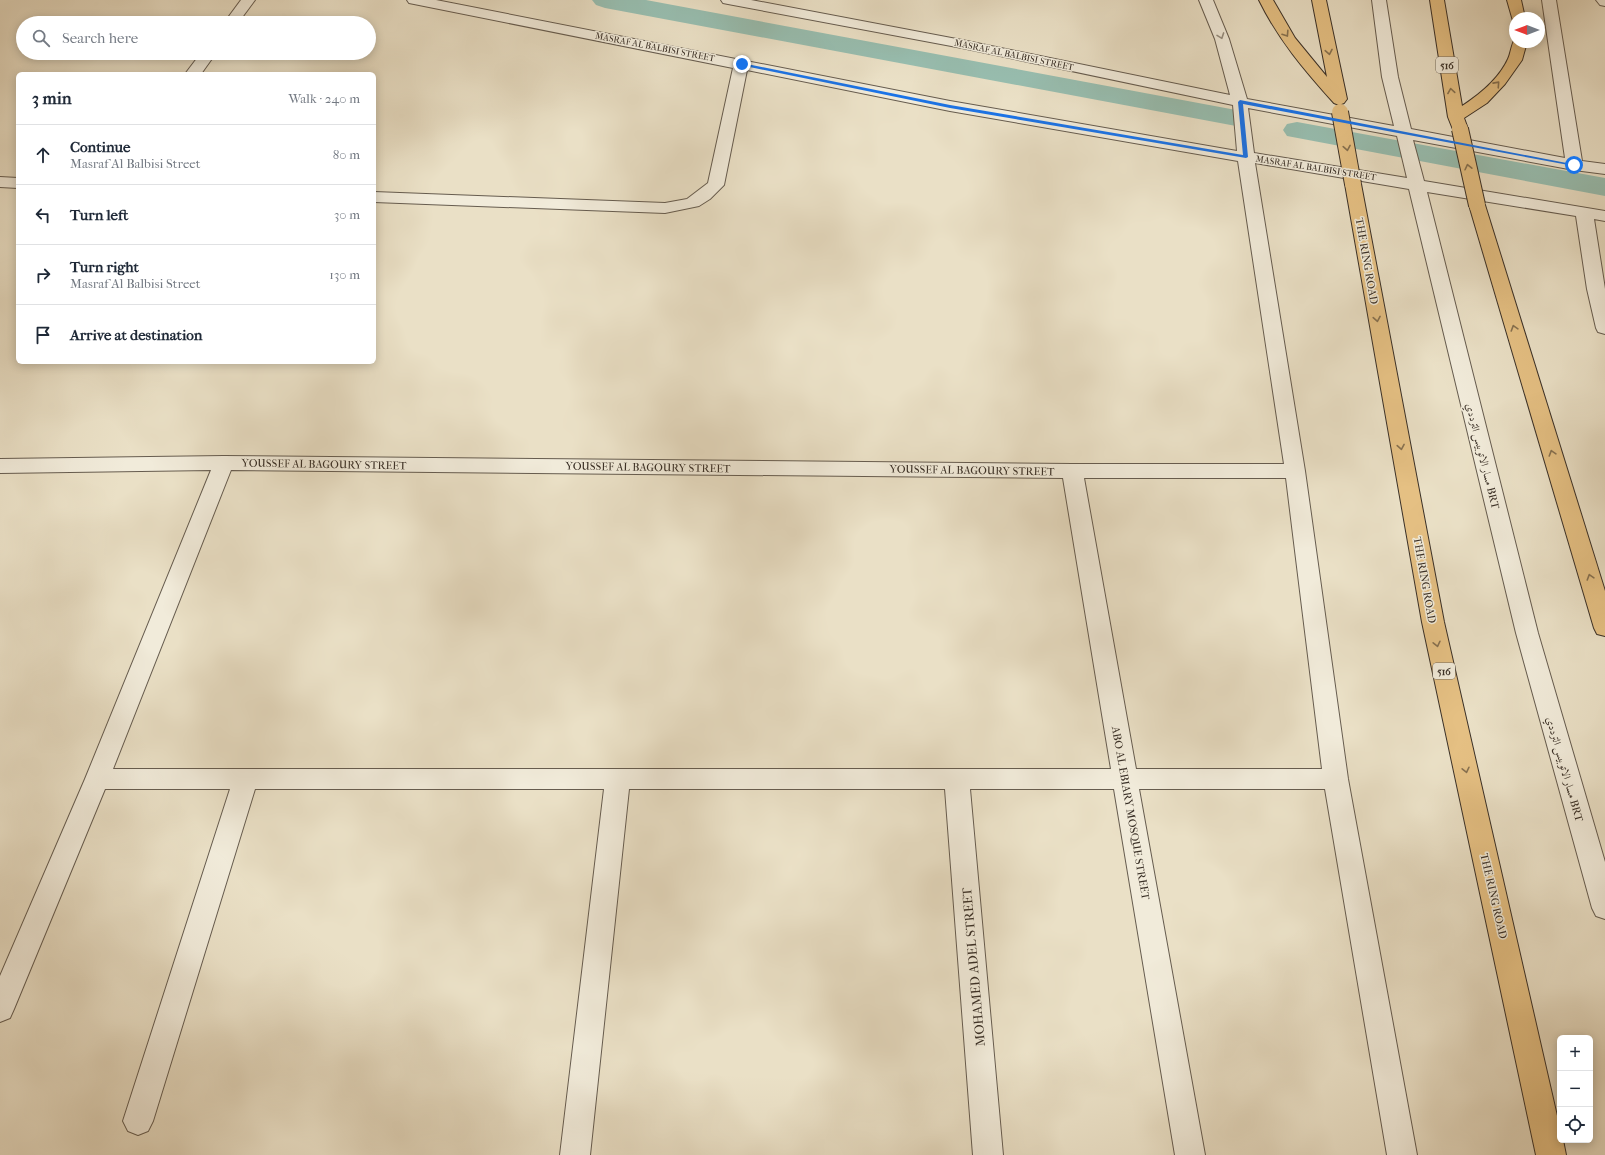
<!DOCTYPE html>
<meta charset="utf-8">
<style>
body{margin:0;font-family:"IM FELL French Canon",Amiri,serif;background:#f6f6f7;color:#1f2937}
.controls{position:absolute;right:12px;bottom:12px;display:grid;overflow:hidden;border-radius:6px;box-shadow:0 2px 10px #0003}
.controls button{width:36px;height:36px;display:grid;place-items:center;padding:0;border:0;border-bottom:1px solid #e0e1e3;background:#fff;color:#1f2937;font:20px sans-serif}
.compass{position:absolute;left:1509px;top:12px;width:36px;height:36px;border-radius:50%;background:#fff;box-shadow:0 2px 10px #0003;rotate:270deg}
.stop{position:absolute;width:12px;height:12px;margin:-9px;border:3px solid #1a73e8;border-radius:50%;background:#fff}
.stop.end{background:#1a73e8;border-color:#fff;box-shadow:0 1px 4px #0008}
.list{margin:0;padding:0;list-style:none}
h2{display:flex;justify-content:space-between;align-items:center;height:52px;margin:0;padding:0 16px;font-size:17px}
h2 small{font-size:13px;font-weight:400;color:#747a83}
.list li{display:grid;grid-template-columns:26px 1fr auto;gap:12px;align-items:center;box-sizing:border-box;height:60px;padding:0 16px;border-top:1px solid #e0e1e3}
.list b{display:block;font-size:15px;white-space:nowrap}
.list p{margin:0;font-size:13px;white-space:nowrap;color:#747a83}
.list em{font-size:13px;font-style:normal;color:#747a83}
.icon{flex:none;width:22px;height:22px;fill:none;stroke:currentColor;stroke-width:2;stroke-linecap:round;stroke-linejoin:round}
.map{position:relative;flex:none;width:1605px;height:1155px;overflow:hidden}
.search{position:absolute;background:#fff;box-shadow:0 2px 10px #0003;left:16px;top:16px;width:360px;height:44px;display:flex;align-items:center;gap:10px;box-sizing:border-box;padding:0 14px;border-radius:22px;color:#747a83;font-size:15px}
.panel{position:absolute;background:#fff;box-shadow:0 2px 10px #0003;left:16px;top:72px;width:360px;height:292px;border-radius:6px}
.map>svg:first-child{display:block}
.lines{fill:none;stroke-linecap:round;stroke-linejoin:round}
.canal{fill:#98beb0;fill-rule:evenodd}
.minor-casing{stroke:#665c4f;stroke-width:2}
.highway-casing{stroke:#3a3027;stroke-width:2}
.minor{fill:#f1ebda;fill-rule:evenodd}
.highway{fill:#e5c083;fill-rule:evenodd}
.highway-bridge-casing{stroke:#3a3027;stroke-width:18;stroke-linecap:butt}
.highway-bridge{stroke:#e5c083;stroke-width:16}
.oneway{stroke:#877150}
.oneway2{stroke:#968e80}
.route{fill:#1a73e8}
.labels{text-anchor:middle;stroke-width:3;stroke-linejoin:round;paint-order:stroke}
.far-street-label{font-size:9px;fill:#3a3027;stroke:#f1ebda}
.shield{fill:#f1ebda;stroke:#71685d;stroke-width:1}
.shield-label{font-size:10px;font-weight:bold;fill:#3a3027}
.street-label{font-size:11px;fill:#3a3027;stroke:#f1ebda}
.near-street-label{font-size:13px;fill:#3a3027;stroke:#f1ebda}
</style>
<div class="map">
<svg width="1605" height="1155" viewBox="0 0 1605 1155">
<rect width="100%" height="100%" fill="#eae0c6"/>
<filter id="stains"><feTurbulence type="fractalNoise" baseFrequency=".005" numOctaves="4"/><feColorMatrix values="0 0 0 0 .2 0 0 0 0 .09 0 0 0 0 .02 0 0 0 .5 -.17"/></filter>
<radialGradient id="worn" r=".72"><stop offset=".6" stop-color="#630" stop-opacity="0"/><stop offset="1" stop-color="#630" stop-opacity=".3"/></radialGradient>
<g class="lines">
<g class="canal">
<path d="M592 0H646L1236 110 1246 112 1250 118 1246 124 1236 126 605 8 596 5Z"/>
<path d="M1297 122 1605 178V196L1287 136 1283 130 1287 124Z"/>
</g>
<g class="minor-casing">
<g id="minor">
<path d="M241 0H255L238 23H224Z"/>
<path d="M407 0H436L950 101 1237 151 1233 105 962 48 728 4 723 3 721 0H751L962 40 1230 95 1215 39 1199 0H1213L1229 39 1247 99 1394 126 1382 77 1372 0H1386L1398 77 1411 129 1565 158 1542 0H1556L1582 161 1605 164V174L1574 170 1413 140 1424 181 1605 211V221L1594 219 1605 289V334L1598 332 1596 328 1587 289 1576 216 1427 192 1538 633 1605 862V919L1596 916 1592 908 1516 633 1409 189 1255 163 1305 471 1348 779 1417 1155H1387L1325 789H1139L1205 1155H1175L1114 789H970L1003 1155H973L945 789H629L590 1155H560L604 789H255L153 1121 148 1131 138 1135 128 1131 123 1121 230 789H105L14 1009 10 1018 0 1022V976L85 779 211 470 0 473V459L224 456 1072 464H1284L1238 161 950 111 747 70 724 185 710 199 699 206 665 213 374 202V192L665 203 687 199 708 183 733 68 414 4 409 3ZM1248 108 1397 136 1407 178 1254 153ZM231 470 1063 478 1111 769H113ZM1084 478H1286L1322 769H1136Z"/>
<path d="M1596 0H1605V6L1600 5Z"/>
<path d="M201 53H216L201 74H185Z"/>
<path d="M0 177 18 178V188L0 187Z"/>
</g>
</g>
<g class="highway-casing">
<g id="highway">
<path d="M1259 0H1273L1295 38 1327 77 1312 0H1326L1347 99 1344 103 1339 105 1334 103C1305 71 1278 39 1259 0Z"/>
<path d="M1430 0H1444L1462 106C1479 95 1499 79 1508 59 1511 53 1511 45 1515 39V42H1527L1522 60 1505 84 1487 103 1464 118 1468 129 1466 132 1460 134 1454 132 1448 117Z"/>
<path d="M1507 0H1521L1525 18H1515V22L1513 21Z"/>
<path d="M1353 179 1359 180 1361 184 1444 622 1560 1129V1140H1563L1566 1155H1536L1422 622 1345 184 1347 180Z"/>
<path d="M1477 200 1483 201 1485 205 1605 591V636L1597 634 1594 628 1469 205 1471 201Z"/>
</g>
</g>
<use href="#minor" class="minor"/>
<use href="#highway" class="highway"/>
<g class="highway-bridge-casing">
<g id="highway-bridge">
<path d="M1340 112 1353 184"/>
<path d="M1460 129 1477 205"/>
</g>
</g>
<use href="#highway-bridge" class="highway-bridge"/>
</g>
<defs><path id="oneway-chevron" d="M-2-3.5L2.5 0L-2 3.5" fill="none" stroke-width="1.6" stroke-linecap="round" stroke-linejoin="round"/></defs>
<g class="oneway">
<use href="#oneway-chevron" transform="translate(1286 34) rotate(57)"/>
<use href="#oneway-chevron" transform="translate(1329 52) rotate(79)"/>
<use href="#oneway-chevron" transform="translate(1497 84) rotate(-48)"/>
<use href="#oneway-chevron" transform="translate(1451 91) rotate(-99)"/>
<use href="#oneway-chevron" transform="translate(1347 148) rotate(80)"/>
<use href="#oneway-chevron" transform="translate(1468 167) rotate(-103)"/>
<use href="#oneway-chevron" transform="translate(1377 319) rotate(80)"/>
<use href="#oneway-chevron" transform="translate(1514 328) rotate(-107)"/>
<use href="#oneway-chevron" transform="translate(1401 447) rotate(80)"/>
<use href="#oneway-chevron" transform="translate(1552 453) rotate(-107)"/>
<use href="#oneway-chevron" transform="translate(1590 577) rotate(-107)"/>
<use href="#oneway-chevron" transform="translate(1437 644) rotate(77)"/>
<use href="#oneway-chevron" transform="translate(1466 770) rotate(77)"/>
</g>
<use class="oneway2" href="#oneway-chevron" transform="translate(1221 36) rotate(70)"/>
<path class="route" d="M742 63 950 105 1243 155 1238 102 1240 100 1577 165 1574 166 1243 104 1248 157 1246 158 950 108 740 65Z"/>
<g class="labels">
<g class="far-street-label">
<text transform="translate(655 47) rotate(11)" y="3">MASRAF AL BALBISI STREET</text>
<text transform="translate(1014 55) rotate(12)" y="3">MASRAF AL BALBISI STREET</text>
<text transform="translate(1316 168) rotate(9)" y="3">MASRAF AL BALBISI STREET</text>
</g>
<g class="shield">
<rect x="1436" y="57" width="22" height="16" rx="3"/>
<rect x="1433" y="663" width="22" height="16" rx="3"/>
</g>
<g class="shield-label">
<text x="1447" y="69">516</text>
<text x="1444" y="675">516</text>
</g>
<g class="street-label">
<text transform="translate(1367 261) rotate(80)" y="4">THE RING ROAD</text>
<text transform="translate(1483 456) rotate(76)" y="4">مسار الاتوبيس الترددي BRT</text>
<text transform="translate(324 464) rotate(1)" y="4">YOUSSEF AL BAGOURY STREET</text>
<text transform="translate(648 467) rotate(1)" y="4">YOUSSEF AL BAGOURY STREET</text>
<text transform="translate(972 470) rotate(1)" y="4">YOUSSEF AL BAGOURY STREET</text>
<text transform="translate(1425 580) rotate(80)" y="4">THE RING ROAD</text>
<text transform="translate(1565 769) rotate(74)" y="4">مسار الاتوبيس الترددي BRT</text>
<text transform="translate(1131 813) rotate(80)" y="4">ABO AL EBIARY MOSQUE STREET</text>
<text transform="translate(1494 896) rotate(77)" y="4">THE RING ROAD</text>
</g>
<g class="near-street-label">
<text transform="translate(973 967) rotate(-95)" y="5">MOHAMED ADEL STREET</text>
</g>
</g>
<rect width="100%" height="100%" filter="url(#stains)"/>
<rect width="100%" height="100%" fill="url(#worn)"/>
</svg>
<div class="controls">
<button>+</button>
<button>−</button>
<button><svg class="icon" aria-label="locate" viewBox="0 0 24 24"><circle cx="12" cy="12" r="6"/><path d="M12 2v4M12 18v4M2 12h4M18 12h4"/></svg></button>
</div>
<svg class="compass" viewBox="-18 -18 36 36"><path d="M0-13l5 13h-10z" fill="#e53935"/><path d="M0 13l5-13h-10z" fill="#747a83"/></svg>
<div class="stop" style="left:1574px;top:165px"></div>
<div class="stop end" style="left:742px;top:64px"></div>
<div class="search"><svg class="icon" aria-label="search" viewBox="0 0 24 24"><circle cx="10" cy="10" r="6"/><path d="M15 15l6 6"/></svg>Search here</div>
<section class="panel">
<h2>3 min<small>Walk · 240 m</small></h2>
<ul class="list">
<li><svg class="icon" aria-label="ahead" viewBox="0 0 24 24"><path d="M12 20V5M6 11l6-6 6 6"/></svg><div><b>Continue</b><p>Masraf Al Balbisi Street</p></div><em>80 m</em></li>
<li><svg class="icon" aria-label="left" viewBox="0 0 24 24"><path d="M17 20v-9H6M10 6l-5 5 5 5"/></svg><div><b>Turn left</b></div><em>30 m</em></li>
<li><svg class="icon" aria-label="right" viewBox="0 0 24 24"><path d="M7 20v-9h11M14 6l5 5-5 5"/></svg><div><b>Turn right</b><p>Masraf Al Balbisi Street</p></div><em>130 m</em></li>
<li><svg class="icon" aria-label="arrive" viewBox="0 0 24 24"><path d="M6 21V4h12l-3 4 3 4H6"/></svg><div><b>Arrive at destination</b></div></li>
</ul>
</section>
</div>
